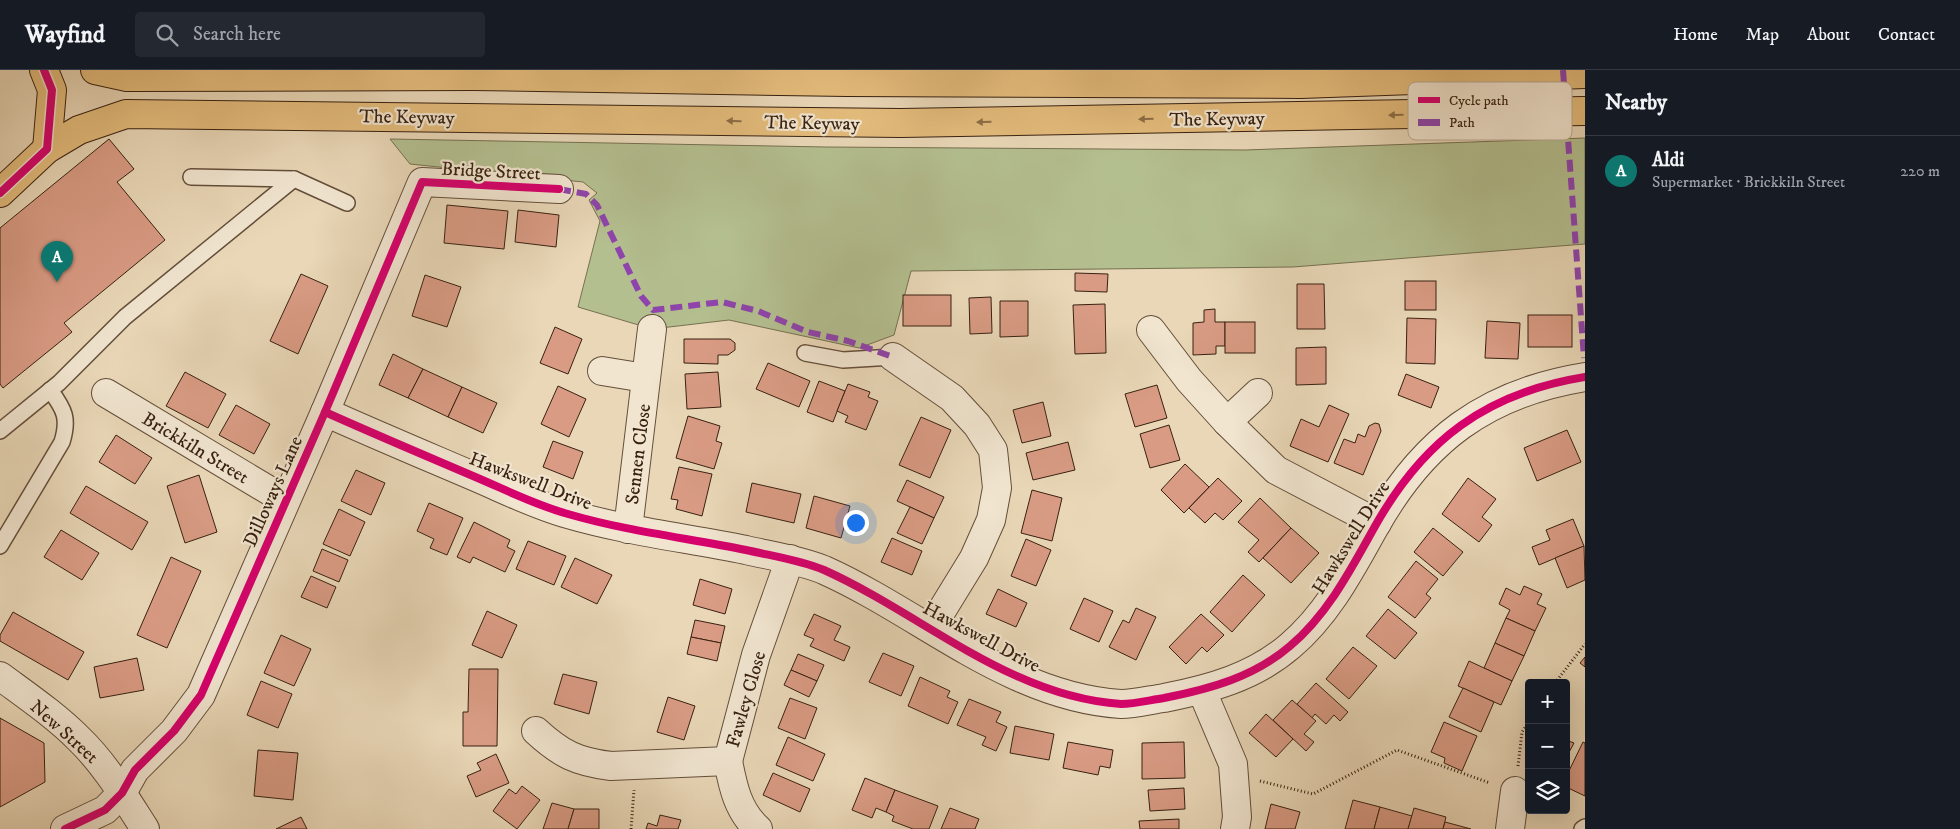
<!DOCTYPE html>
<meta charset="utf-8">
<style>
body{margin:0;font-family:"IM FELL DW Pica",serif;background:#242831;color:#f1f3f6}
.controls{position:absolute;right:15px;bottom:15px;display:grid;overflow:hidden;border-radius:5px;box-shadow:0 5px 20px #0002}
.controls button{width:45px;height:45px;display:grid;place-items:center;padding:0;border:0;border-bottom:1px solid #363941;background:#171b24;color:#f1f3f6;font:25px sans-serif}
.you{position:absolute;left:855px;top:452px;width:18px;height:18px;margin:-12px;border:4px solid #fff;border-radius:50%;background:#1a73e8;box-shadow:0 0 0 8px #1a73e833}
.badge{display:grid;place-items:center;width:32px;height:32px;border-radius:50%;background:#0f766e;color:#fff;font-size:16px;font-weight:700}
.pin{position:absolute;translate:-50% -41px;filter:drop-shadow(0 1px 2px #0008)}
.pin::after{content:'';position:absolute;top:26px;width:18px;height:15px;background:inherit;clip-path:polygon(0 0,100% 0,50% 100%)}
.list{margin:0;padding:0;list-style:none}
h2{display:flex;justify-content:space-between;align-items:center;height:65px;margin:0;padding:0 20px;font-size:21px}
h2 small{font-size:16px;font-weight:400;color:#9ea1a6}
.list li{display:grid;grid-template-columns:32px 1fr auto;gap:15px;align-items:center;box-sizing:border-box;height:70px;padding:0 20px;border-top:1px solid #363941}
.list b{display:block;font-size:19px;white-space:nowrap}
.list p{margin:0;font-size:16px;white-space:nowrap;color:#9ea1a6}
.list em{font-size:16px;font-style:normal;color:#9ea1a6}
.icon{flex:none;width:28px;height:28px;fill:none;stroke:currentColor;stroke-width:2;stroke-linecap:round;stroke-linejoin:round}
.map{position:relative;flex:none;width:1585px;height:759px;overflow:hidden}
header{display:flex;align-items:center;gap:30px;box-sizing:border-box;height:70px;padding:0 25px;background:#171b24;border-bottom:1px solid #363941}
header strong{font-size:24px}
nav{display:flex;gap:28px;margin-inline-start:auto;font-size:18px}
.search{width:350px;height:45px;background:#242831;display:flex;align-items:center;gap:12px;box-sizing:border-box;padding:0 18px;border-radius:5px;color:#9ea1a6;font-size:19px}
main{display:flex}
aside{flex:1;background:#171b24}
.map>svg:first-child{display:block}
.green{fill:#b4bf90;stroke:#767050}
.building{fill:#d99b84;stroke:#382111}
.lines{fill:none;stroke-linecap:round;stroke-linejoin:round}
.lane-casing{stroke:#644e3a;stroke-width:18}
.street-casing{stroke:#644e3a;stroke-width:30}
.highway-casing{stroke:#382111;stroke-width:30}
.path{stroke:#382111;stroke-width:3;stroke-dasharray:1 2.5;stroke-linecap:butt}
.lane{stroke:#f1e5d0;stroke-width:15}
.street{stroke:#f1e5d0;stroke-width:28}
.highway{stroke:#e4bc7c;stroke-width:28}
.quiet{stroke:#8e44ad;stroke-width:6;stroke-dasharray:12 6;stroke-linecap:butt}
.cycleway-casing{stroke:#f1e5d0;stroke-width:11}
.cycleway{stroke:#d6006c;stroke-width:8}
.oneway{fill:#8e6e46}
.labels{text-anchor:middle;stroke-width:4.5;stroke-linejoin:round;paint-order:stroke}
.street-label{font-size:19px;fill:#382111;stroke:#f1e5d0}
.key{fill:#f1e5d0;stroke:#baaa97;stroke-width:1}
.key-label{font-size:14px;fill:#382111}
</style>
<header>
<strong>Wayfind</strong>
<div class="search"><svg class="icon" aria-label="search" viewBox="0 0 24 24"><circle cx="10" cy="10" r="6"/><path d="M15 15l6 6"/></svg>Search here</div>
<nav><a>Home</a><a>Map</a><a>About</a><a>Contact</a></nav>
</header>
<main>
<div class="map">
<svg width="1585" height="759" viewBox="0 0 1585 759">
<rect width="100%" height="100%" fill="#e9d7b7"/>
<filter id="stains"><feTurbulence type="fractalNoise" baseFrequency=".004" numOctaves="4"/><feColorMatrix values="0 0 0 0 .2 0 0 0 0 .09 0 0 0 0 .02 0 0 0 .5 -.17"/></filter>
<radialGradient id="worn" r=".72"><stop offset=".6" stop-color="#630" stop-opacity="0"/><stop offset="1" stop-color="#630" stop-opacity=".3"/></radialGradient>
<path class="green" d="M1585 68V174L1293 197 911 201 894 265 859 278 729 250 652 259 578 237 600 151 589 130 597 123 583 112 410 94 390 69 826 77 1245 80Z"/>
<g class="building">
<path d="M109 69 134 99 117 112 165 170 64 253 72 262 3 318 0 314V158Z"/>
<path d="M447 135 508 141 504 179 444 173Z"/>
<path d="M518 140 559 145 556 177 515 172Z"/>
<path d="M1075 203 1108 204 1107 222 1075 221Z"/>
<path d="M301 204 328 216 298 284 270 271Z"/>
<path d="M425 205 461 217 447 257 412 246Z"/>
<rect x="1405" y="211" width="31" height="29"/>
<path d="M1297 214H1324L1325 259H1297Z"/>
<rect x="903" y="225" width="48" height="31"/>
<path d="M991 227 992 263 970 264 969 228Z"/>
<path d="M1000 231H1028V266L1000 267Z"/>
<path d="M1105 234 1106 283 1075 284 1073 235Z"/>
<path d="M1215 239V252H1225V276H1216V284L1193 285V253L1204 252V240Z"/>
<rect x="1528" y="245" width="44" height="32"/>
<path d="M1407 248 1436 249 1435 294 1406 293Z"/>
<path d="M1487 251 1520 253 1518 289 1485 288Z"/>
<rect x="1225" y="252" width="30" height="31"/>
<path d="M555 257 582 269 568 304 540 293Z"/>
<path d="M684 269H730L735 273V280L728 285H718V294L684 293Z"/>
<path d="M1326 277V314L1296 315V278Z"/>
<path d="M393 284 423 299 408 328 379 315Z"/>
<path d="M768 293 810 311 799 337 756 319Z"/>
<path d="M423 299 462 317 448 347 408 328Z"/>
<path d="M185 302 226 324 208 358 166 336Z"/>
<path d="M718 302 721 337 687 339 685 304Z"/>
<path d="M1406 304 1439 317 1431 338 1398 325Z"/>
<path d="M819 311 845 321 833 352 807 342Z"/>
<path d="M848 314 870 322 868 327 878 331 866 360 845 352 848 346 837 341Z"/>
<path d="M1157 315 1167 348 1135 357 1125 324Z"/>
<path d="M558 316 586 329 569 367 541 354Z"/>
<path d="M462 317 497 333 483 363 448 347Z"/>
<path d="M1043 332 1051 366 1022 373 1013 340Z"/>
<path d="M236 335 270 354 254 384 219 365Z"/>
<path d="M1329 335 1349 344 1328 392 1290 376 1301 349 1319 357Z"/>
<path d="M688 346 720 356 716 371 722 373 714 399 676 388Z"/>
<path d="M921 347 951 360 930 408 899 395Z"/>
<path d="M1375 353 1379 354 1381 361 1363 405 1334 393 1344 369 1355 373 1358 364 1365 367 1369 356Z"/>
<path d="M1169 355 1180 390 1150 398 1140 364Z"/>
<path d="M1567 360 1581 392 1537 411 1524 378Z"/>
<path d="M116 365 152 388 135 414 99 392Z"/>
<path d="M553 371 583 382 573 409 543 397Z"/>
<path d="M1068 372 1075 400 1033 410 1026 383Z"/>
<path d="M1185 394 1209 417 1184 443 1161 420Z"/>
<path d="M679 397 712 404 702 446 676 439 678 430 671 429Z"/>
<path d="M356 400 385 413 371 445 341 431Z"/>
<path d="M199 405 217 462 185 473 167 416Z"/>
<path d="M1218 408 1242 431 1223 450 1215 443 1205 453 1189 438Z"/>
<path d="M1468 408 1496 429 1482 447 1492 455 1479 472 1442 444Z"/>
<path d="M907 410 944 427 934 448 897 431Z"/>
<path d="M752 413 801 424 794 453 746 442Z"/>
<path d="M86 416 148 452 132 480 70 443Z"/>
<path d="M1032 420 1062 428 1052 471 1021 463Z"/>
<path d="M814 426 850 436 841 468 806 458Z"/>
<path d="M1260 428 1291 458 1259 492 1248 482 1259 470 1238 452Z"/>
<path d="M429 433 463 448 447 485 430 478 434 469 417 461Z"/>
<path d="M910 437 934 448 922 474 897 463Z"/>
<path d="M339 439 365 452 350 486 323 474Z"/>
<path d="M1573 449 1584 476 1539 495 1532 477 1550 470 1546 460Z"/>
<path d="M474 452 510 470 507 477 515 481 505 502 473 487 470 493 457 487Z"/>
<path d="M1291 458 1319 483 1291 513 1263 488Z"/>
<path d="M1433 458 1463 482 1443 506 1414 482Z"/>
<path d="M61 460 99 483 82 510 44 487Z"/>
<path d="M892 468 922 481 912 505 881 492Z"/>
<path d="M1026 469 1051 480 1036 516 1011 506Z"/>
<path d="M528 471 566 486 554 515 516 499Z"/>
<path d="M1584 476 1585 510 1567 518 1555 488Z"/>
<path d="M322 479 348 490 339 512 313 501Z"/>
<path d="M171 487 201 501 167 578 137 565Z"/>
<path d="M575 488 612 505 597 534 561 517Z"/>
<path d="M1416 491 1438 509 1426 524 1431 528 1415 548 1388 527Z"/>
<path d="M1243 505 1265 525 1232 562 1210 542Z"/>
<path d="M311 506 336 517 327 538 301 527Z"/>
<path d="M700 509 732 519 725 544 693 535Z"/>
<path d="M1524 516 1542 524 1537 534 1546 538 1535 561 1506 548 1510 540 1499 534 1506 518 1520 525Z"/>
<path d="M998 519 1027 533 1016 557 986 544Z"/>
<path d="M1084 528 1113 541 1099 572 1070 559Z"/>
<path d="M1136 538 1156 547 1136 590 1109 577 1123 550 1129 553Z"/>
<path d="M1388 539 1417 563 1395 589 1366 566Z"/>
<path d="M487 541 517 555 502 588 472 575Z"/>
<path d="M13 542 84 582 68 610 0 571V565Z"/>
<path d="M814 544 841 556 834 570 850 577 844 591 810 576 814 569 804 565Z"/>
<path d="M1201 544 1224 565 1207 582 1202 577 1186 594 1169 577Z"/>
<path d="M1506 548 1535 561 1524 586 1495 573Z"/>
<path d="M695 550 725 556 721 573 691 567Z"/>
<path d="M281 565 311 579 294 616 264 603Z"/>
<path d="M691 567 721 573 717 591 687 584Z"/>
<path d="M1495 573 1524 586 1512 611 1484 598Z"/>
<path d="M1353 577 1377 596 1349 629 1326 609Z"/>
<path d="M883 583 914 596 901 626 869 612Z"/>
<path d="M798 584 824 595 817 611 791 600Z"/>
<path d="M1585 587V597L1580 593Z"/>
<path d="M137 588 144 620 100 628 94 597Z"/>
<path d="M1469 591 1512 611 1501 635 1458 616Z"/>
<path d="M469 599H498L497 676H463V642H468Z"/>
<path d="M791 600 817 611 809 627 784 615Z"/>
<path d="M563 604 597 612 589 644 554 634Z"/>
<path d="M920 607 950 621 947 627 958 632 948 654 908 636Z"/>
<path d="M261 611 292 624 278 658 247 645Z"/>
<path d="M1316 613 1348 642 1340 651 1334 645 1326 654 1315 644 1312 648 1297 634Z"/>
<path d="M1463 618 1494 632 1481 662 1449 647Z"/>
<path d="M668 627 695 636 684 670 657 662Z"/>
<path d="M790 628 817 638 805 669 778 658Z"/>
<path d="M969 629 1001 642 996 652 1007 657 996 681 982 675 986 667 957 655Z"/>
<path d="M1292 630 1316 651 1304 664 1314 672 1306 681 1273 650Z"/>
<path d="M1266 644 1293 669 1276 687 1249 663Z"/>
<path d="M0 648 44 673 45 712 0 737Z"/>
<path d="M1444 652 1477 666 1462 701 1444 693 1445 688 1431 682Z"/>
<path d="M1015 656 1054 664 1049 690 1010 683Z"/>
<path d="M788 667 825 684 813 711 776 695Z"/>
<path d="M1566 670 1574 673 1566 688Z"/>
<path d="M1068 672 1113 680 1110 698 1100 696 1098 705 1063 698Z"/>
<path d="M1184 672 1185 708 1142 709V673Z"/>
<path d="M1583 672 1585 673V726L1566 717V707Z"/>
<path d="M258 680 298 683 293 730 254 726Z"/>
<path d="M496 684 509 713 476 727 467 706 481 700 477 693Z"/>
<path d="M773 703 810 719 800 742 763 725Z"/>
<path d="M865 708 895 720 886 742 876 738 872 748 852 740Z"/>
<path d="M522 716 540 730 517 759 493 741 509 719 516 724Z"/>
<path d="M1184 718 1185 739 1150 741 1148 720Z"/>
<path d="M895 720 938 736 929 759H913L892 751 894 746 886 742Z"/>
<path d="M1353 730 1380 737 1374 759H1345Z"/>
<path d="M552 733 574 739 568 759H543Z"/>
<path d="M1271 734 1300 742 1295 759H1265Z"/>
<path d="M1380 737 1412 746 1408 759H1374Z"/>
<path d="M950 738 979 749 975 759H941Z"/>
<path d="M1414 738 1446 747 1443 759H1408Z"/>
<path d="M574 739H599V759H568Z"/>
<path d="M660 745 681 750 678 759H646L648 753 657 756Z"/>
<path d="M301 747 307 759H276Z"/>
<path d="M1179 749V759H1140L1139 751Z"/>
<path d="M1445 752 1471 759H1443Z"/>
</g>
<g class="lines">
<g class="lane-casing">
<g id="lane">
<path d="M191 107 294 109"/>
<path d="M805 283 843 290 893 287"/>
<path d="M0 361 59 313 125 247 294 109 347 133"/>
<path d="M0 476 62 372C69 349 65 340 50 320"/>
<path d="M1582 759 1585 757"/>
</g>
</g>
<g class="street-casing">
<g id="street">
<path d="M1151 260 1189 310 1227 352 1276 400 1377 453"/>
<path d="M893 287 952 328 977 355 993 380 997 418 991 450 974 488 931 558"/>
<path d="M602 301 645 308"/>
<path d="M106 323 285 430"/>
<path d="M325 342C374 364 424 385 473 406 504 419 535 435 568 444 626 461 687 468 746 480 772 486 800 490 824 500 922 544 1010 627 1121 634 1135 634 1150 630 1164 628 1210 619 1254 607 1290 576 1328 544 1351 499 1374 458 1423 370 1486 323 1585 307"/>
<path d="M1227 352 1258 323"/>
<path d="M628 459 652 259"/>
<path d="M0 606C27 626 55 645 79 669 106 695 125 728 145 759"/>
<path d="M1202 621 1233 694 1237 747 1235 759"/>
<path d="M536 661C561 684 577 692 611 696L728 691 756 585 790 489"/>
<path d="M728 691C733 717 738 741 758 759"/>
<path d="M65 759 105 740 122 723 135 700 174 661 201 625 325 342 422 112 559 119"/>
<path d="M1510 759 1515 721"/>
</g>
</g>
<g class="highway-casing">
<g id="highway">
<path d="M44 0 52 20 47 79"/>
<path d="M95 0 127 7 473 6 847 12 1301 14 1585 4"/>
<path d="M0 123 47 79 79 60 126 44 901 53 1585 41"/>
</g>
</g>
<g class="path">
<path d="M1555 613 1585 574"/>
<path d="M1518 696 1522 662 1529 652"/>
<path d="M1260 711 1313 724 1397 680 1490 713"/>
<path d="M631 759 634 720"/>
</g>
<use href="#lane" class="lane"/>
<use href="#street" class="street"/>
<use href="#highway" class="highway"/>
<g class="quiet">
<path d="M1563 0 1584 288"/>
<path d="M559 119 586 124 597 135 641 226 653 240 722 232 758 241 808 262 848 271 893 287"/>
</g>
<g class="cycleway-casing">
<g id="cycleway">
<path d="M0 123 47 79 52 20 44 0"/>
<path d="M325 342C374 364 424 385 473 406 504 419 535 435 568 444 626 461 687 468 746 480 772 486 800 490 824 500 922 544 1010 627 1121 634 1135 634 1150 630 1164 628 1210 619 1254 607 1290 576 1328 544 1351 499 1374 458 1423 370 1486 323 1585 307"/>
<path d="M65 759 105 740 122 723 135 700 174 661 201 625 325 342 422 112 559 119"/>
</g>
</g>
<use href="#cycleway" class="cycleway"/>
</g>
<defs><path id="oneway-solid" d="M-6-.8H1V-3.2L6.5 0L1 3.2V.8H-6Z" transform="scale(1.25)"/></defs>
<g class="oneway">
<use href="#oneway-solid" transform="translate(1396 45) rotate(179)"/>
<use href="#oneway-solid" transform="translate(1146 49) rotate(179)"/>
<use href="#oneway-solid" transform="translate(734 51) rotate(-179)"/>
<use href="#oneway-solid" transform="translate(984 52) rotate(179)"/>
</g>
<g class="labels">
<g class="street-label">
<text transform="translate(407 46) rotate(1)" y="7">The Keyway</text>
<text transform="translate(1217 48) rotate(-1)" y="7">The Keyway</text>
<text transform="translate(812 52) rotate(1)" y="7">The Keyway</text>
<text transform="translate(491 100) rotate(3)" y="7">Bridge Street</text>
<text transform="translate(196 377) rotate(31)" y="7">Brickkiln Street</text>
<text transform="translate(637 384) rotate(-83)" y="7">Sennen Close</text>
<text transform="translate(531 410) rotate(21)" y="7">Hawkswell Drive</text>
<text transform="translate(272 421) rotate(-66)" y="7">Dilloways Lane</text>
<text transform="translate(1350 467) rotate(-58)" y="7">Hawkswell Drive</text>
<text transform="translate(982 566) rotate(28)" y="7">Hawkswell Drive</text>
<text transform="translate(745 629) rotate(-74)" y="7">Fawley Close</text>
<text transform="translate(65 661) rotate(42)" y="7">New Street</text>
</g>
</g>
<rect x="1408" y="12" width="164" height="58" rx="8" class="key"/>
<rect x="1418" y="27" width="22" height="6" fill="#d6006c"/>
<rect x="1418" y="49" width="22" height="7" fill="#8e44ad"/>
<g class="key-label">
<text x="1449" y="35">Cycle path</text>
<text x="1449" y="57">Path</text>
</g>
<rect width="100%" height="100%" filter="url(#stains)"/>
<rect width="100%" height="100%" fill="url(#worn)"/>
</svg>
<div class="controls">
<button>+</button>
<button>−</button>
<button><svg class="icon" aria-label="layers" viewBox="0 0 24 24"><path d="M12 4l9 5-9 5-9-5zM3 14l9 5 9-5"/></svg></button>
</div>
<div class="you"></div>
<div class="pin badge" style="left:57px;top:212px">A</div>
</div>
<aside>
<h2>Nearby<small></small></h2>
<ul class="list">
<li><span class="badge">A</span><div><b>Aldi</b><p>Supermarket · Brickkiln Street</p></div><em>220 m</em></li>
</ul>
</aside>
</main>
